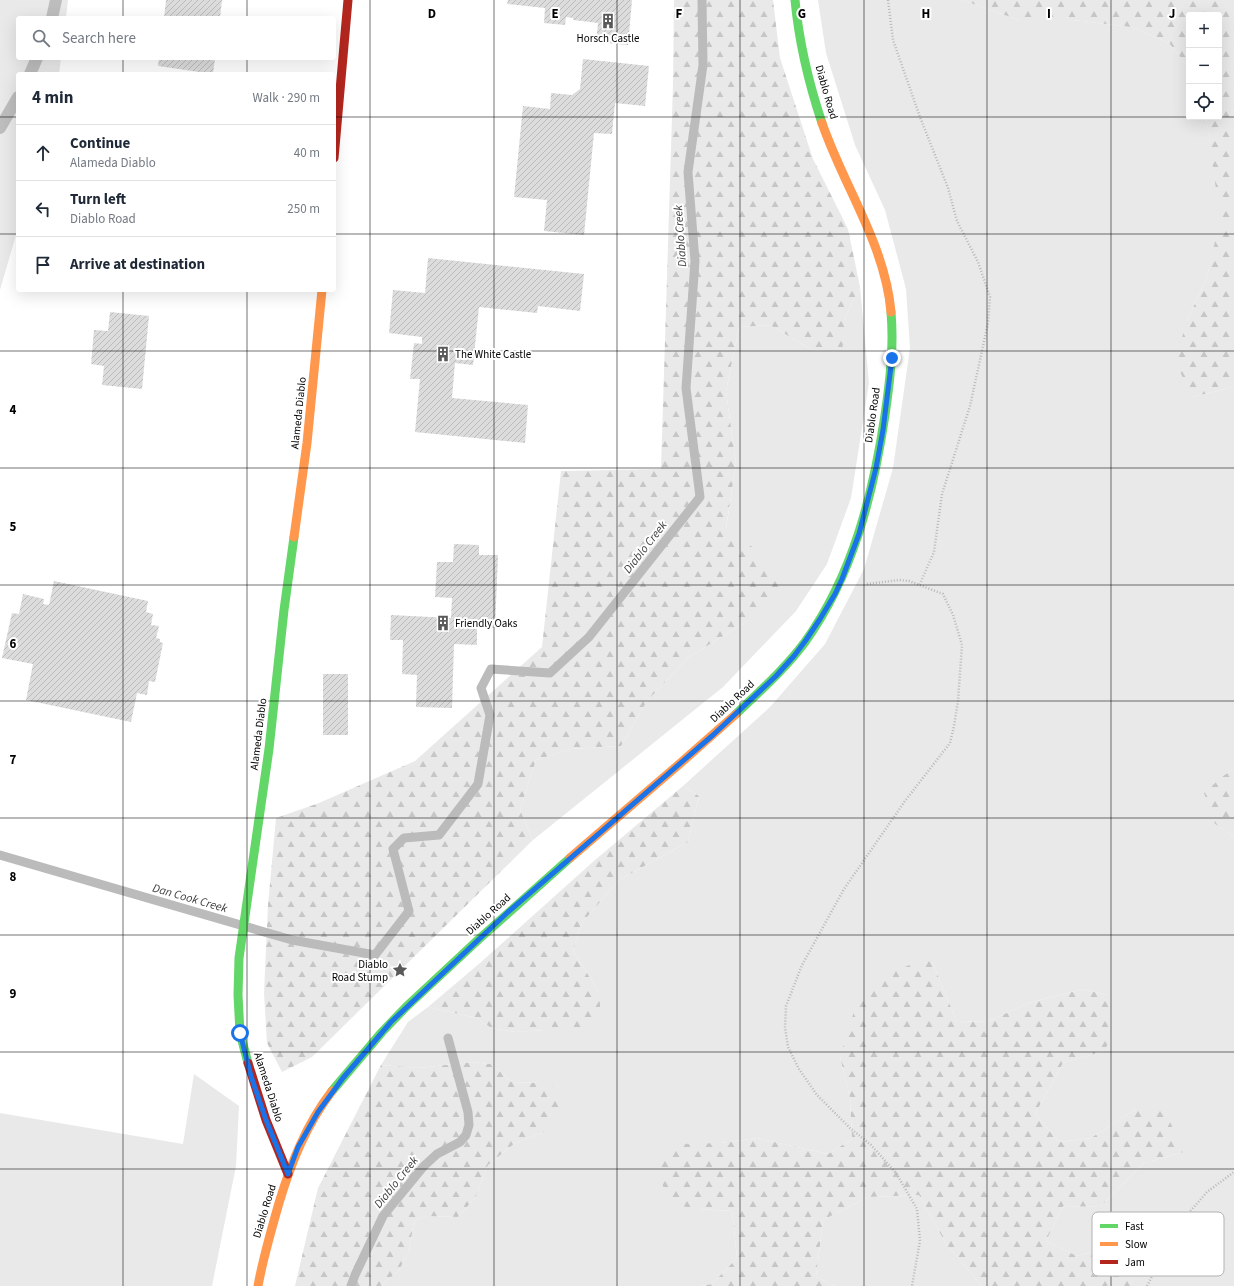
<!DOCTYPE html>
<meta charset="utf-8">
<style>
body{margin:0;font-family:"Source Sans 3",sans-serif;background:#f2f2f3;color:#1f2937}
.controls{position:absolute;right:12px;top:12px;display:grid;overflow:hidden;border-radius:4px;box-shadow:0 4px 16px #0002}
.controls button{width:36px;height:36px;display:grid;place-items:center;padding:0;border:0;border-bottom:1px solid #e0e1e3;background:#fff;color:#1f2937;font:20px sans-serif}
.stop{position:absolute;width:12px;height:12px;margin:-9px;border:3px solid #1a73e8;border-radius:50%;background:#fff}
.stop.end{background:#1a73e8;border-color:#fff;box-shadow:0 1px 4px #0008}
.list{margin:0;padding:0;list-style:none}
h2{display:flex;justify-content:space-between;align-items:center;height:52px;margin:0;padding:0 16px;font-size:17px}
h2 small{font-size:13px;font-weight:400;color:#747a83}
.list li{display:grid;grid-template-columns:26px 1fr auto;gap:12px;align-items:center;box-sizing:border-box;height:56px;padding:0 16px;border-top:1px solid #e0e1e3}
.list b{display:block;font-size:15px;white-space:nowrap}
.list p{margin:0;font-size:13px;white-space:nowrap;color:#747a83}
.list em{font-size:13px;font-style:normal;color:#747a83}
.icon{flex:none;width:22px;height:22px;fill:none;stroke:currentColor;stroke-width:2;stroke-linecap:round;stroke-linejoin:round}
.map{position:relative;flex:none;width:1234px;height:1286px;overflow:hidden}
.search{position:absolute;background:#fff;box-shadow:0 4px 16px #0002;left:16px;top:16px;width:320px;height:44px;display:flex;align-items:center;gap:10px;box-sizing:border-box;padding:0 14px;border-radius:4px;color:#747a83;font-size:15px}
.panel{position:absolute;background:#fff;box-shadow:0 4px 16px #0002;left:16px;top:72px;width:320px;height:220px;border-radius:4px}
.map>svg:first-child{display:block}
.green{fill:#e9e9e9}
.forest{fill:url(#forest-firs)}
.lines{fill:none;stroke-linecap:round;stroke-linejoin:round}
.stream{stroke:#bbb;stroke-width:9}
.building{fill:url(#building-hatch)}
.path{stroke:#b8b8b8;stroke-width:2.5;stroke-dasharray:1 2;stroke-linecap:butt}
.lane{stroke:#bdbdbd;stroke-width:12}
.fast{stroke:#63d668;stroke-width:9}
.slow{stroke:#ff974d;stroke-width:9}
.jam{stroke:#b3261e;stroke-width:9}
.route{stroke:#1a73e8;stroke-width:5}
.grid{fill:none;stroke:#000;stroke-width:1;stroke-opacity:0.55}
.labels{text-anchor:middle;stroke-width:4;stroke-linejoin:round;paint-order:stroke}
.poi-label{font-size:11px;fill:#000;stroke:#fff;text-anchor:start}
.street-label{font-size:11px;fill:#000;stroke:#fff}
.water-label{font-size:12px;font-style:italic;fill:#3f3f3f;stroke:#fff}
.key{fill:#fff;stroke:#b2b2b2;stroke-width:1}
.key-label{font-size:11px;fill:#000}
.grid-label{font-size:13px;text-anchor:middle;font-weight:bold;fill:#000;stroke:#fff;stroke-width:4;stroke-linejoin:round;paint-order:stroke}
</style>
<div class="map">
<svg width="1234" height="1286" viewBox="0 0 1234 1286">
<defs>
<pattern id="forest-firs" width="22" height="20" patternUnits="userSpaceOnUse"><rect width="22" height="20" fill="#e9e9e9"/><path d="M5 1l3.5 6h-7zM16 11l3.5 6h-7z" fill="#c6c6c6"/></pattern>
<pattern id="building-hatch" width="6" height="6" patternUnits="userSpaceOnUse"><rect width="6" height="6" fill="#dcdcdc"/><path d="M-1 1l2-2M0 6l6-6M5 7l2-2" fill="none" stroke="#bbb"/></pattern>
</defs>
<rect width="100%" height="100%" fill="#fff"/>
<g class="green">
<path d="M0 0H68L66 18H18V58H61L59 74H18V228L0 290Z"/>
<path d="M818 0H962L1019 20H1073L1131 27 1169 43 1189 68V117H1206L1221 219 1207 277 1187 321 1192 397 1234 387V769L1223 776 1215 824 1234 837V1286H1131L1144 1248H1106L1077 1256 1046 1241 1063 1206 1100 1207 1144 1163 1184 1152 1136 1109 1091 1138 1059 1142 1035 1114 1063 1063 1104 1051 1107 995 1083 989 1029 1003 989 1021 957 1022 932 961 840 1057 850 1098 852 1139 828 1154 757 1138 721 1143 698 1209 732 1211 737 1258 712 1284 701 1286H381L399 1270 409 1252 414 1221 426 1216 458 1217 475 1198 488 1165 515 1143 547 1131 540 1083 512 1082 491 1064 472 1062 419 1068 381 1065 408 1022 428 1007 477 1018 491 1028 516 1032 544 1030 599 992 573 951 581 924 619 880 688 842 699 796 683 786 770 707 825 644 864 569 893 468 910 348 906 289 885 210 855 145 826 53Z"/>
<path d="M860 287 869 383 851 498 827 564 796 611 723 687 533 840 520 810 536 760 571 749 621 746 647 701 689 657 749 620 754 548 726 529 736 464 726 391 739 327 770 325 812 350 841 352 846 315Z"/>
<path d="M194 1074 239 1106 236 1166 212 1286H0V1113L183 1144Z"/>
<path d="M919 1195 946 1244 982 1286H836L816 1277 823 1220 868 1197Z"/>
</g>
<g class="forest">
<path d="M674 0H773L780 58 813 159 848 229 860 287 846 315 842 352 812 350 770 325 739 327 726 391 736 464 726 528 754 548 783 585 749 620 689 657 647 701 621 746 571 749 536 760 520 810 533 840 312 1057 282 1072 267 1043 264 993 268 905 276 818 319 803 415 761 542 647 561 471 661 469 673 84Z"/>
<path d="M962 0H1234V387L1192 397 1175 361 1187 321 1207 277 1220 219 1206 117H1219V15H1189V68L1169 43 1131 27 1073 20H1019Z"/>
<path d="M1234 769V837L1215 824 1204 793 1223 776Z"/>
<path d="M683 786 699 796 688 842 619 880 581 924 573 951 599 992 601 1018 579 1032 544 1030 516 1032 491 1028 477 1018 428 1007 480 963 595 860Z"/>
<path d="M932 961 957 1022 989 1021 1029 1003 1083 989 1107 995 1116 1030 1104 1051 1063 1063 1035 1114 1059 1142 1091 1138 1136 1109H1164L1184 1152 1144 1163 1100 1207 1063 1206 1046 1241 1077 1256 1106 1248H1144L1131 1286H982L946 1244 919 1195 868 1197 823 1220 816 1277 836 1286H701L712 1284 737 1258 732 1211 698 1209 670 1204 656 1168 677 1144 721 1143 757 1138 828 1154 852 1139 850 1098 840 1057 856 1005 889 974 916 962Z"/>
<path d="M472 1062 491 1064 512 1082 540 1083 560 1089 562 1109 547 1131 515 1143 488 1165 475 1198 458 1217 426 1216 414 1221 409 1252 399 1270 381 1286H295L318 1188 381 1065 419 1068Z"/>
</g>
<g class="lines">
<g class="stream">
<path d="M0 855 292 940 375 955 409 911 393 849 404 838 439 835 478 784 490 715 481 688 491 669 550 673 589 637 700 497 686 388 695 261 688 172 703 65 702 0"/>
<path d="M351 1286 355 1275 383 1216 424 1166 437 1154 460 1142 466 1135 469 1125 468 1112 448 1038"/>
</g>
</g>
<g class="building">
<path d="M166 0H222L220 18H164Z"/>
<path d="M508 0H632L628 45 596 42 598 23 573 20V18L566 17 565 25 544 23 545 8 507 4Z"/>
<path d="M159 58H215L213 74 158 66Z"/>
<path d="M583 59 649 66 645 106 615 103 612 134 594 133 584 235 544 231 547 200 514 197 523 106 550 109 551 93 572 95 580 89Z"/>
<path d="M428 258 584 274 580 311 538 306 537 313 479 307 473 365 455 363 452 398 528 405 525 443 415 432 420 379H410L414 343 422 344V337L389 333 393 290 425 293Z"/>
<path d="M110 312 149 316 142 389 102 385 104 366 91 364 94 330 108 331Z"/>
<path d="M454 544 479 545V555H498L495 628H477V645L454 644 452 708 416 707 417 675 402 674 403 640H390L391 615 451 618 452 598 435 597 437 562H453Z"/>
<path d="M54 581 148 601 146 612 153 614 151 625 159 626 156 638 160 639V642L163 643 155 682 149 681 147 695 137 693 131 722 26 700 33 664 2 658 12 613 19 614 23 594 44 599 43 604 49 605Z"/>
<rect x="323" y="674" width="25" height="61"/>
</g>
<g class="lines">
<g class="path">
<path d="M888 0 893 40 920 117 948 188 957 221 978 262 990 297 988 323 970 406 942 494 934 552 919 586"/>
<path d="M867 584 899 580 909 581 943 594 953 615 962 645 958 701 954 726 950 743 905 801 844 889 802 965 786 1006 785 1027 788 1047 799 1069 817 1095 850 1128 871 1145 896 1173 917 1209 920 1241 912 1286"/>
<path d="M1147 1286 1180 1223 1207 1192 1234 1172"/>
</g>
<g class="lane">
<path d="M52 18 56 0"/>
<path d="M30 74 37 58"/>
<path d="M0 128 18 97"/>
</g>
<g class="fast">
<path d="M795 0C799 42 809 84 822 123"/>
<path d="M736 714C760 691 785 669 805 642 853 575 873 495 885 415 890 381 894 347 891 312"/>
<path d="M248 1063 240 1033 238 995 239 958 269 749 284 610 294 537"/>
<path d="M332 1091 382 1032 406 1007 479 939 570 858"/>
</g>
<g class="slow">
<path d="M822 123C844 187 885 244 891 312"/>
<path d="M294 537 307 443 322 290"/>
<path d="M570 858 684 760 736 714"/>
<path d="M258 1286C263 1258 271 1231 279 1203 291 1163 306 1125 332 1091"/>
</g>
<g class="jam">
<path d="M334 158 348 0"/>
<path d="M248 1063 266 1120 288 1174"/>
</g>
</g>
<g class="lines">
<path class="route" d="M240 1033 251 1076 266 1120 288 1174 298 1147 318 1112 343 1078 391 1022 508 912 713 735 776 676 794 656 806 640 820 619 835 594 842 579 859 534 876 468 883 430 892 358"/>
</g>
<path class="grid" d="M123 0V18M247 0V18M370 0V1286M494 0V1286M617 0V1286M740 0V1286M864 0V1286M987 0V1286M1111 0V1286M123 58V74M247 58V74M0 117H18M334 117H1189M1219 117H1234M0 234H18M334 234H1234M123 290V1286M247 290V1286M0 351H1234M0 468H1234M0 585H1234M0 701H1234M0 818H1234M0 935H1234M0 1052H1234M0 1169H1234"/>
<defs>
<g id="building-bare" transform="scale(1.2)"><path d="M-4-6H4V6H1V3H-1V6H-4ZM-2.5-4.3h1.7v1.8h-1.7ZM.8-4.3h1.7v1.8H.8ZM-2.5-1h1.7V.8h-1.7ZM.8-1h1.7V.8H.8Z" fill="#595959" stroke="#fff" stroke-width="2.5" paint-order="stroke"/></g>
<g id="sight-bare" transform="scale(1.2)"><path d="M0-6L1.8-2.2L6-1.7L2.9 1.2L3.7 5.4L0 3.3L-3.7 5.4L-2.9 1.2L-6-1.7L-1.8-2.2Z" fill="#595959" stroke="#fff" stroke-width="2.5" paint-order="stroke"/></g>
</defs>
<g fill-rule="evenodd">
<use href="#building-bare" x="608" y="21"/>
<use href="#building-bare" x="443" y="354"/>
<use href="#building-bare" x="443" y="623"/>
<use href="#sight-bare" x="400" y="970"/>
</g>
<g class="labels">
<g class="poi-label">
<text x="608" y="42" text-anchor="middle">Horsch Castle</text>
<text x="455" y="358">The White Castle</text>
<text x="455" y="627">Friendly Oaks</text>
<text x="388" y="968" text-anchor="end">Diablo<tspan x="388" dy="13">Road Stump</tspan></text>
</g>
<g class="street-label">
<text transform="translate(827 92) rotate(74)" y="4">Diablo Road</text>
<text transform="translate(298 413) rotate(-84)" y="4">Alameda Diablo</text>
<text transform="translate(872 415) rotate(-82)" y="4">Diablo Road</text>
<text transform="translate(732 701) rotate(-43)" y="4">Diablo Road</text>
<text transform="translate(258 734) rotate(-83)" y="4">Alameda Diablo</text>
<text transform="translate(488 914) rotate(-42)" y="4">Diablo Road</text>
<text transform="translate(269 1087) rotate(72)" y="4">Alameda Diablo</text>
<text transform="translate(264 1211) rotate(-73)" y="4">Diablo Road</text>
</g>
<g class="water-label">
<text transform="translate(680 236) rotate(-94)" y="4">Diablo Creek</text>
<text transform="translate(645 547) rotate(-52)" y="4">Diablo Creek</text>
<text transform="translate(190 898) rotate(16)" y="4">Dan Cook Creek</text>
<text transform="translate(396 1182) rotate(-51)" y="4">Diablo Creek</text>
</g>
</g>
<rect x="1092" y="1212" width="132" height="64" rx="6" class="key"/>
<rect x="1100" y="1224" width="18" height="4" fill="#63d668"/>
<rect x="1100" y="1242" width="18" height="4" fill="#ff974d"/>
<rect x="1100" y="1260" width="18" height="4" fill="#b3261e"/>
<g class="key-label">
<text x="1125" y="1230">Fast</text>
<text x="1125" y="1248">Slow</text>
<text x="1125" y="1266">Jam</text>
</g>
<g class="grid-label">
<text x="432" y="18">D</text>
<text x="555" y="18">E</text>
<text x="679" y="18">F</text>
<text x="802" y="18">G</text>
<text x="926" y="18">H</text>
<text x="1049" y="18">I</text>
<text x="1172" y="18">J</text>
<text x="13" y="414">4</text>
<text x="13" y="531">5</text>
<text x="13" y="648">6</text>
<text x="13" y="764">7</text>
<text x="13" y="881">8</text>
<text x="13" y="998">9</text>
</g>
</svg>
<div class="controls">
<button>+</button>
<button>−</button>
<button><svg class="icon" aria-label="locate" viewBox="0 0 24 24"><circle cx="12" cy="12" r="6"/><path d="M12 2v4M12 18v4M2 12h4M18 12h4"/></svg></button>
</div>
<div class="stop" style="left:240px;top:1033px"></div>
<div class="stop end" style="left:892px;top:358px"></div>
<div class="search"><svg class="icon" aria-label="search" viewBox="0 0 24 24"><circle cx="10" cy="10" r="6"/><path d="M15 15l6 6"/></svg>Search here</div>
<section class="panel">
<h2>4 min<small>Walk · 290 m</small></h2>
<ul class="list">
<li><svg class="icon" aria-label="ahead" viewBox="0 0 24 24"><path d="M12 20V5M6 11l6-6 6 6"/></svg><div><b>Continue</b><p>Alameda Diablo</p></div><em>40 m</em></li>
<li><svg class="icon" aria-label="left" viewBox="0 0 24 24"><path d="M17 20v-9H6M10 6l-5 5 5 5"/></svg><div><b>Turn left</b><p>Diablo Road</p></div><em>250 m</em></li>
<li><svg class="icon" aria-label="arrive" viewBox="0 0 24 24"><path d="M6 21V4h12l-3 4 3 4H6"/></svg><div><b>Arrive at destination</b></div></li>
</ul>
</section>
</div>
